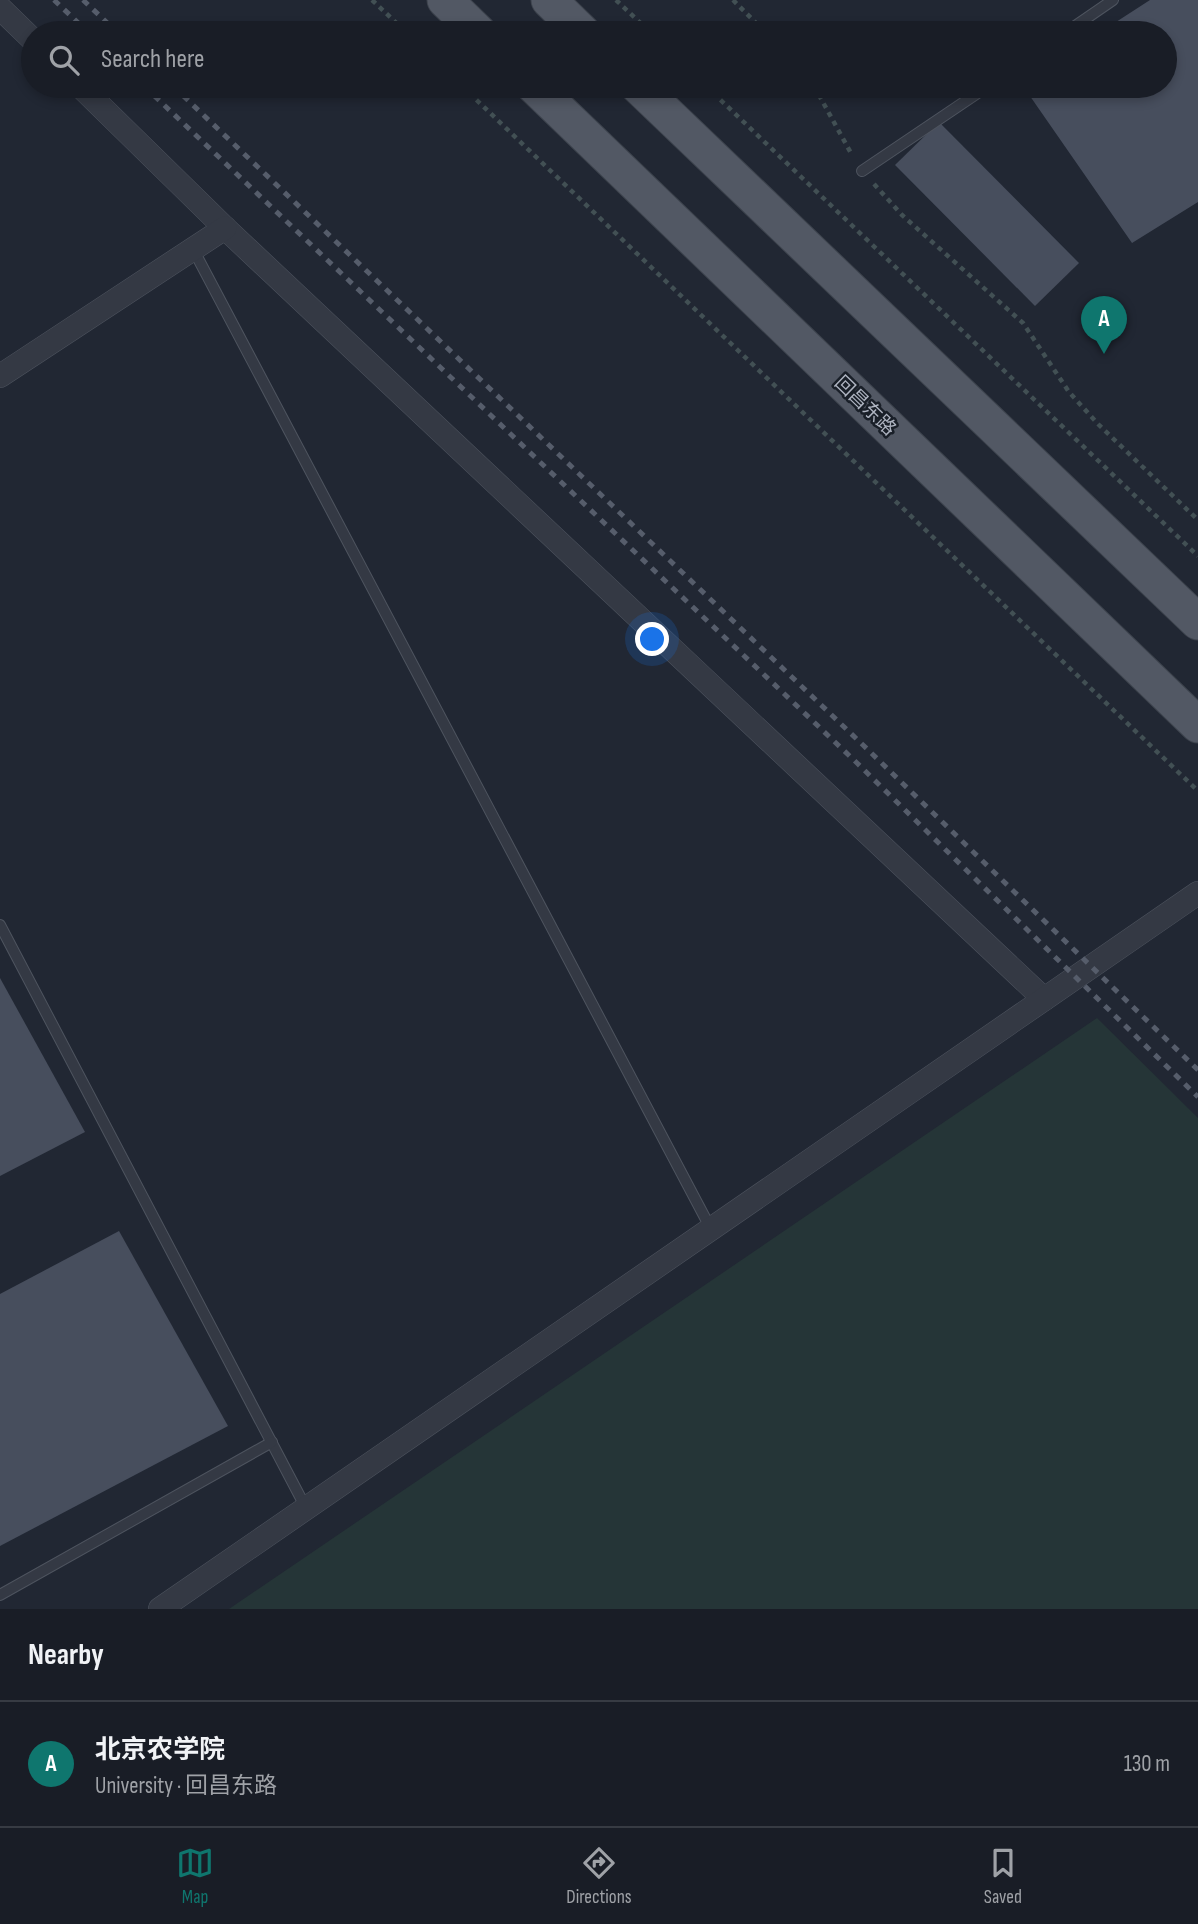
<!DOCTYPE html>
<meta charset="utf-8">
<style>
body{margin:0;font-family:"Sofia Sans Condensed","Noto Sans SC",sans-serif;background:#262a32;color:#f1f3f6}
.you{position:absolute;left:653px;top:640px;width:24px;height:24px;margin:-18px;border:5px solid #fff;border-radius:50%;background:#1a73e8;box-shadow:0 0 0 10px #1a73e833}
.badge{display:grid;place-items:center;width:46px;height:46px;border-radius:50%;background:#0f766e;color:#fff;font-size:23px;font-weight:700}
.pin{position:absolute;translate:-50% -58px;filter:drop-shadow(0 2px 4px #0008)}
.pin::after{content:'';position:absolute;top:37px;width:24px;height:21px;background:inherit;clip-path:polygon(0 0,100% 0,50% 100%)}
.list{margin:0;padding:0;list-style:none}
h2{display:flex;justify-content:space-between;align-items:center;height:91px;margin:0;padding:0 28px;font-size:30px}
h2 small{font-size:23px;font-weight:400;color:#9fa2a7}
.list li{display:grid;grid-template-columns:46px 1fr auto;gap:21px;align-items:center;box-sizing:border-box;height:126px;padding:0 28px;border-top:2px solid #373b43}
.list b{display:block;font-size:26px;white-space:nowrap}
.list p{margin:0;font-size:23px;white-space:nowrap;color:#9fa2a7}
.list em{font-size:23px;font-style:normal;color:#9fa2a7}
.icon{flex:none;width:38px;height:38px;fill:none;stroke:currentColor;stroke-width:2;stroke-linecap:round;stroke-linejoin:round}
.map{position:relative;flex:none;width:1198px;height:1609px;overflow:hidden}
.search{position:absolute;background:#191d26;box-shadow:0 4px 10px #0003;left:21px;right:21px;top:21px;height:77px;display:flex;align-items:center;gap:18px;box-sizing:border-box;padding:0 24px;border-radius:38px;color:#9fa2a7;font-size:26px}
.sheet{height:217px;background:#191d26}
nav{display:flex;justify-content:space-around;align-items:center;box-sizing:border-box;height:98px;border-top:2px solid #373b43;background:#191d26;font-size:19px;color:#9fa2a7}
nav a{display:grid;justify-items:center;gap:4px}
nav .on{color:#0f766e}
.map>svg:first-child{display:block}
.green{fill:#253537}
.building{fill:#474e5d}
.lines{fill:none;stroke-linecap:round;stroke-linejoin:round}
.service-casing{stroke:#4e545f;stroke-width:12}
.minor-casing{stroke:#4e545f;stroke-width:24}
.primary-casing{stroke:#3d434d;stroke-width:37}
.path{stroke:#425054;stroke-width:4.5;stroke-dasharray:5 5;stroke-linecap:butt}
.service{stroke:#343944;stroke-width:10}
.minor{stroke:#343944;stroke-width:23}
.primary{stroke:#525864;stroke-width:35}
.rail{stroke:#565d6b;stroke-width:5;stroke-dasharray:7 7;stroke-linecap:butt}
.labels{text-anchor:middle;stroke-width:5;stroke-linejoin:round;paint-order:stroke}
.street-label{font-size:19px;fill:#aeb4c1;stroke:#191f28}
</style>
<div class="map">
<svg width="1198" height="1609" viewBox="0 0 1198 1609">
<rect width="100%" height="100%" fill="#212733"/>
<path class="green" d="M1097 1018 1198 1118V1609H229Z"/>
<g class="building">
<path d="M1150 0H1198V202L1132 243 1023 86H1165V33H1099Z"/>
<path d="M939 122 1079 263 1035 306 895 165Z"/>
<path d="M0 978 85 1132 0 1176Z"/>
<path d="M119 1231 228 1426 0 1546V1294Z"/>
</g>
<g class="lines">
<g class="service-casing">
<g id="service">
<path d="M1065 33 1113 0"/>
<path d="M862 171 988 86"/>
<path d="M193 249 711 1229"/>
<path d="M0 925 306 1508"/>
<path d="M0 1595 272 1442"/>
</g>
</g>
<g class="minor-casing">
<g id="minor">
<path d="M0 8 33 40"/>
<path d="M80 86 225 228 1044 999"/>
<path d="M0 376 225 228"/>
<path d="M160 1609 1198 893"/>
</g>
</g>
<g class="primary-casing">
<g id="primary">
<path d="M445 0 479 33"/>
<path d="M549 0 583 33"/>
<path d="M534 86 1198 725"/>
<path d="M638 86 1198 622"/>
</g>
</g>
<g class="path">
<path d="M372 0 407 33"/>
<path d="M616 0 651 33"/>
<path d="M733 0 766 33"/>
<path d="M462 86 1198 791"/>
<path d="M706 86 1198 556"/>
<path d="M814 86 852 155"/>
<path d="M874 184 902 215 1023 323 1069 392 1098 424 1198 520"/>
</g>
<use href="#service" class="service"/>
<use href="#minor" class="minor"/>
<use href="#primary" class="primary"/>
<g class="rail">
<path d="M54 0 89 33"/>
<path d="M83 0 118 33"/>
<path d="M144 86 857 763 1198 1097"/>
<path d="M173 86 863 745 1198 1070"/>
</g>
</g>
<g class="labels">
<g class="street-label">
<text transform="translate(866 405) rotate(44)" y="7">回昌东路</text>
</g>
</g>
</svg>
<div class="you"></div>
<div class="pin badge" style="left:1104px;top:354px">A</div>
<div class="search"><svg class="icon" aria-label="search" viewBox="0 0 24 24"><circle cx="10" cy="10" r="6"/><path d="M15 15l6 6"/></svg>Search here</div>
</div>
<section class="sheet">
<h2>Nearby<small></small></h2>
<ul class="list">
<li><span class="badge">A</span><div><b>北京农学院</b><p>University · 回昌东路</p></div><em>130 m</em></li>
</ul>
</section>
<nav>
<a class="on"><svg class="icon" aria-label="map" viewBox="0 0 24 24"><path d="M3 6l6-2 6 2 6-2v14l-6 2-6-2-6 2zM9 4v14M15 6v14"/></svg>Map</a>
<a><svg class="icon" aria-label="directions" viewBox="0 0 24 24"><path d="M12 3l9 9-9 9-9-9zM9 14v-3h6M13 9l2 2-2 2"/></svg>Directions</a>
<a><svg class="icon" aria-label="saved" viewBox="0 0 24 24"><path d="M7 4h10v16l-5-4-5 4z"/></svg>Saved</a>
</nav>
